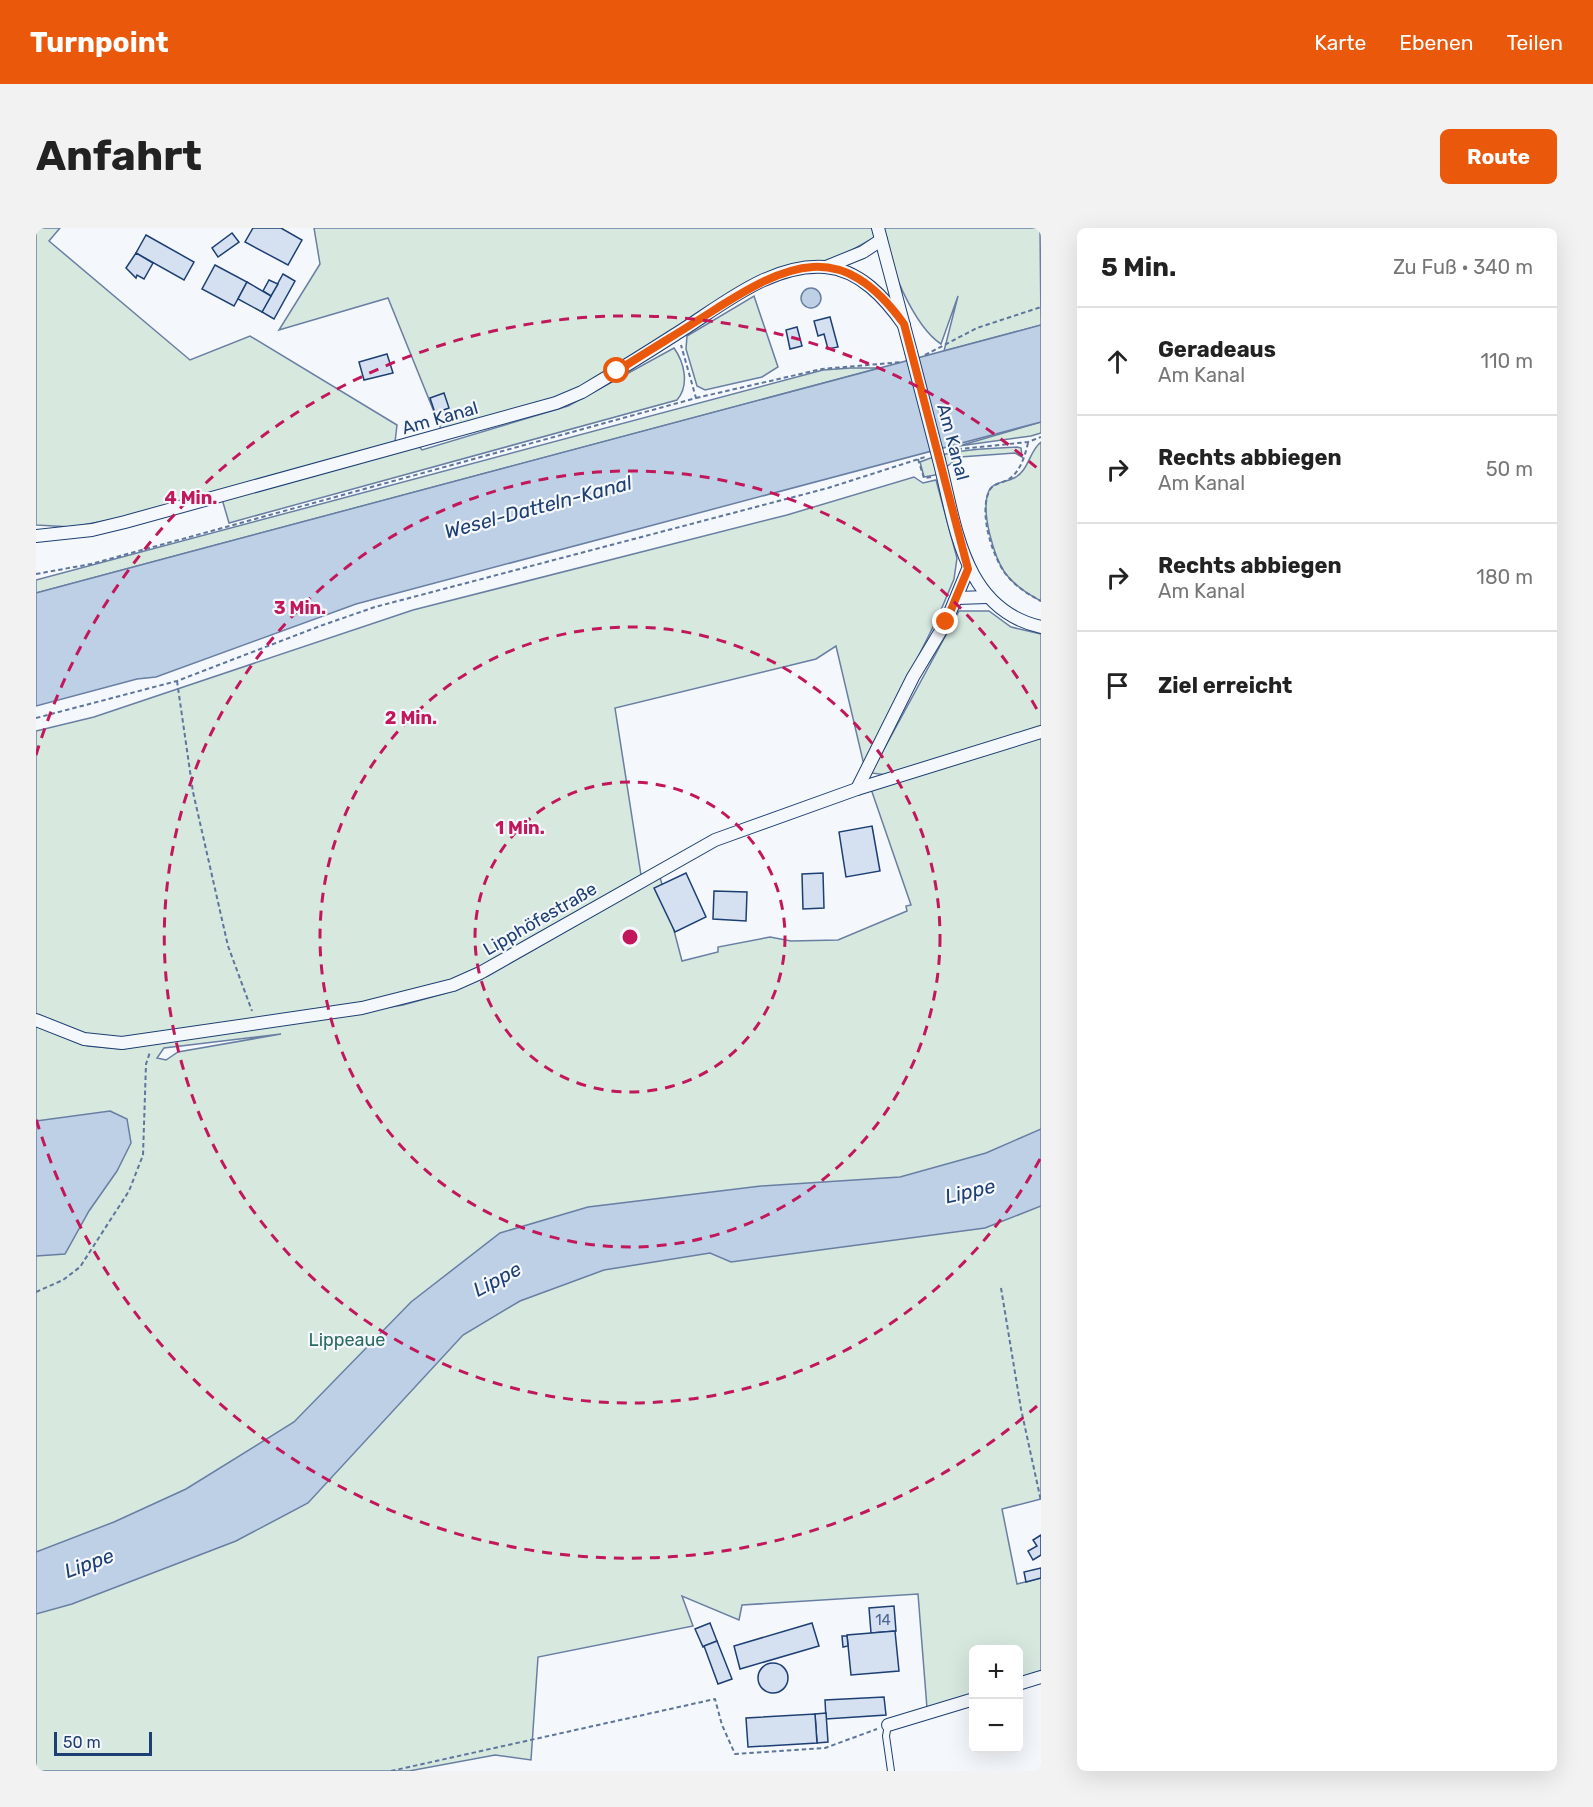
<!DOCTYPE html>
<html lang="de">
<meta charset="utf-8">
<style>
body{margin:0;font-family:Rubik,sans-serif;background:#f2f2f2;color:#222}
.controls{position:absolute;right:18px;bottom:18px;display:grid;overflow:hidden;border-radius:9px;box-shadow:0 6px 24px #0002}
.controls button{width:54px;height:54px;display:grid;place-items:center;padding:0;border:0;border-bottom:2px solid #e0e0e0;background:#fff;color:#222;font:30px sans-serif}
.scale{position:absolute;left:18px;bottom:15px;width:98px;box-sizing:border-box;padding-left:6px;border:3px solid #1d3f73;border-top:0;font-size:16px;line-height:21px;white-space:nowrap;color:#1d3f73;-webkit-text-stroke:4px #f4f7fb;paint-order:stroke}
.stop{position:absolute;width:18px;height:18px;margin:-14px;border:4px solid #ea580c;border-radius:50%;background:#fff}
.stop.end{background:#ea580c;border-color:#fff;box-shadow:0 2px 6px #0008}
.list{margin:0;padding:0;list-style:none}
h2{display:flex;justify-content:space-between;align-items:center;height:78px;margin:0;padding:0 24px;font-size:26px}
h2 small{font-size:20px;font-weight:400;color:#767676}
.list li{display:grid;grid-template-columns:39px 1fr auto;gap:18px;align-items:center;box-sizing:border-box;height:108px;padding:0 24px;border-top:2px solid #e0e0e0}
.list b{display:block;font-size:22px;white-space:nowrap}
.list p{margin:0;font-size:20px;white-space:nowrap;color:#767676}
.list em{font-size:20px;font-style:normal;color:#767676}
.icon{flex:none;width:33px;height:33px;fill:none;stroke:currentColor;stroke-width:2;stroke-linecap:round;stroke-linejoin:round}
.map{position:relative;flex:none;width:1005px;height:1543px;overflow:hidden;border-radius:9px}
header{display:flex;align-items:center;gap:36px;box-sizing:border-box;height:84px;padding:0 30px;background:#ea580c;color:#fff}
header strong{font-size:28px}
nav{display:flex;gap:33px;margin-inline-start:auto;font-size:21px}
.intro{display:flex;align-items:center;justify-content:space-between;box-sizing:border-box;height:144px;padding:0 36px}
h1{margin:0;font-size:42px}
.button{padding:15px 27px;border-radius:9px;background:#ea580c;color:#fff;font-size:21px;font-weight:700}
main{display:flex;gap:36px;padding:0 36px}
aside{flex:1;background:#fff;border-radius:9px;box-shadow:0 6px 24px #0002}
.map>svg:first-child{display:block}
.green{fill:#d7e8df;stroke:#687fa3;stroke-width:1.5;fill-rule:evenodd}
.water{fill:#bed0e5;stroke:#687fa3;stroke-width:1.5}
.building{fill:#d5e0f0;stroke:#1d3f73;stroke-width:1.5}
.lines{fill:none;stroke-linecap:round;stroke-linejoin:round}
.service-casing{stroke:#1d3f73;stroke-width:8}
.minor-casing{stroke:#1d3f73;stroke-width:14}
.path{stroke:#5e769c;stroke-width:2;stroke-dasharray:4.5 3;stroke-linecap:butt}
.service{stroke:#f4f7fb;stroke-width:6}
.minor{stroke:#f4f7fb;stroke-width:12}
.minor-bridge-casing{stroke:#1d3f73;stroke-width:14;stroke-linecap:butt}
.minor-bridge{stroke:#f4f7fb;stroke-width:12}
.route{stroke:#ea580c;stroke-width:8}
.ring{fill:none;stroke:#c2185b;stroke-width:3;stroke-dasharray:10 8}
.labels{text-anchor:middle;stroke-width:4.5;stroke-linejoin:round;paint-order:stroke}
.number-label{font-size:15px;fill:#4b6792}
.street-label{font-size:18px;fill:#1d3f73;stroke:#f4f7fb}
.park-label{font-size:18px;fill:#2c6c60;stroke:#f4f7fb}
.water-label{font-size:20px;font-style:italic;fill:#1d3f73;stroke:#f4f7fb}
.centre{fill:#c2185b;stroke:#f4f7fb;stroke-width:3}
.ring-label{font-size:18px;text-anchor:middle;font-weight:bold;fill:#c2185b;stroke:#f4f7fb;stroke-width:4.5;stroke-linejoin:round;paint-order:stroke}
</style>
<header>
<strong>Turnpoint</strong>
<nav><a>Karte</a><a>Ebenen</a><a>Teilen</a></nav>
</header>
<div class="intro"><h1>Anfahrt</h1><a class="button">Route</a></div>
<main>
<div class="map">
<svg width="1005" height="1543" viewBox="0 0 1005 1543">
<rect width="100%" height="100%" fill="#f4f7fb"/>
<g class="green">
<path d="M0 0H24L13 13 154 132 214 108 361 197 359 214 89 289 36 299 0 297Z"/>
<path d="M278 0H839L841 8 789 37 739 46 545 162 407 206 352 70 243 102 284 36Z"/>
<path d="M843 0H1004L1005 97 908 123 922 68 905 116C876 97 853 34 843 0Z"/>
<path d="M718 68 742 139 726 149 669 162 661 158 650 121 651 108Z"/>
<path d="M638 120C648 134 654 157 641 172L193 295 186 271 382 217 386 222 532 178Z"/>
<path d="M815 140H844L0 365V352L787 142Z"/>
<path d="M1005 194V205L995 208 923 218Z"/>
<path d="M1005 214V373C991 366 979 358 969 345 958 329 945 284 952 265 956 253 969 255 978 250 993 243 993 223 1005 214Z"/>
<path d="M981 219 985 220 986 229 979 225 924 229 899 247 888 249 884 234C914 221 948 221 981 219Z"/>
<path d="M878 249 887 255 900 252 921 330 918 351 902 389 828 537 800 418 780 431 579 480 605 647 418 753 328 776 114 808 66 811 0 789V503L58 489 377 382 751 287Z"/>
<path d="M923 383H953L975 399 1005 406V499L851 547 835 545Z"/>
<path d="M1005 510V1271L966 1281 981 1356 1005 1350V1445L983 1452 982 1422H938L937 1467 891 1480 882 1366 706 1377 703 1392 646 1368 657 1398 502 1429 495 1532 459 1527 373 1543H0V797L52 818 86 821 367 777 410 765 452 748 624 649 646 733 682 724V719L734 709 755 713 802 712 871 683 870 678 875 677 835 561ZM245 806 142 824 130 832 121 830 128 820Z"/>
</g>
<g class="water">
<circle cx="775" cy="70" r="10"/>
<path d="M1005 97V194L320 376 120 449 101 451 0 478V365C335 275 671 188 1005 97Z"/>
<path d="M74 883 91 891 95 915 81 943 53 983 29 1026 0 1028V893Z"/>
<path d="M1005 901V978L949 1000 695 1034 674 1025 568 1042 484 1073 427 1107 272 1275 200 1313 36 1376 0 1386V1324L78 1294 150 1261 258 1194 375 1074 464 1005 552 979 725 958 864 949 950 925Z"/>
</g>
<g class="building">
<path d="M217 0H245L266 12 252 37 209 14Z"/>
<path d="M196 5 203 14 182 29 176 20Z"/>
<path d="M110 7 158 34 148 52 100 25Z"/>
<path d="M100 25 117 35 108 51 101 47 100 50 90 40Z"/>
<path d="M179 37 211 54 198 78 166 61Z"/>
<path d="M247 46 259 53 238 91 226 84Z"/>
<path d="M233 52 242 56 235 68 227 63Z"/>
<path d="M211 54 235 68 226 84 202 71Z"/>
<path d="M794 89 802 119 792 121 788 106 782 108 778 93Z"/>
<path d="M761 99 766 118 754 121 750 102Z"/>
<path d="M351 126 357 145 328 152 323 134Z"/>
<path d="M408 165 413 180 399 185 394 170Z"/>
<path d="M836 598 844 643 810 649 803 604Z"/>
<path d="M650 645 670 689 639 704 618 660Z"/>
<path d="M787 645 788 680 767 681 766 646Z"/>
<path d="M678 663 711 664 710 693 677 691Z"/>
<path d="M1005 1307V1327L997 1332 992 1323 1001 1318 997 1312Z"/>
<path d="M1005 1340V1350L990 1354 988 1344Z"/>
<path d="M858 1378 860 1403 835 1405 833 1380Z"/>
<path d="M674 1395 681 1413 667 1419 659 1401Z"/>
<path d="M776 1395 783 1418 704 1441 698 1418Z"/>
<path d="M859 1403 863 1443 815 1447 811 1407Z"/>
<path d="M806 1408H811L812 1418 807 1419Z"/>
<path d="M681 1413 696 1451 682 1456 668 1418Z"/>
<circle cx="737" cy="1450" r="15"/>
<path d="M848 1469 850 1487 790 1491 789 1472Z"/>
<path d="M790 1485 792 1514 781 1515 779 1486Z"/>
<path d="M779 1486 781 1515 712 1519 710 1490Z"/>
</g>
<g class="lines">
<g class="service-casing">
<path id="service" d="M852 1497 850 1508 855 1543"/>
</g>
<g class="minor-casing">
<g id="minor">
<path d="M842 0 875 124"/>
<path d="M790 39 827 24 845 12"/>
<path d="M903 232C920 297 926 381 1005 399"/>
<path d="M0 308 56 302 89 294 520 175 546 164C578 145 609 126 640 106 684 79 734 35 789 39 824 42 849 70 868 97"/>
<path d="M921 370 951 369"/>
<path d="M821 561 877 449 910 394 932 341"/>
<path d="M0 792 48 811 86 815 326 780 417 757 444 745 679 612 821 561 1005 504"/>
<path d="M982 1456 1005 1449"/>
<path d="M852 1497 938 1471"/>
</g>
</g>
<g class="path">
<path d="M889 127 941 100 1005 79"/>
<path d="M660 170 786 141 866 134"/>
<path d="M992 215C989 227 985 243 973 251 965 256 955 255 952 266 944 288 956 327 969 345 979 358 991 366 1005 373"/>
<path d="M914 222 992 214 1005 209"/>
<path d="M882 231 888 250 895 249"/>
<path d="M0 346 55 336 660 170 645 117"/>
<path d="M141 453 157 564 192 718 216 783"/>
<path d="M0 490 141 453 284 398 339 379 792 260 889 229"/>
<path d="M965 1060 985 1181 1005 1273"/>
<path d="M0 1064 27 1052 44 1039 93 963 107 927 110 836 114 824"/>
<path d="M355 1543 679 1471 686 1497 699 1526 789 1520 841 1501"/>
</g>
<use href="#service" class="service"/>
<use href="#minor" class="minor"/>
<g class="minor-bridge-casing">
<path id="minor-bridge" d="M875 124 903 232"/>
</g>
<use href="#minor-bridge" class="minor-bridge"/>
</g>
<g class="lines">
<path class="route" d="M581 143C612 123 644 104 675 84 752 35 805 9 868 96L932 341 910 394"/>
</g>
<g class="ring">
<circle cx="594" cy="709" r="155"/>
<circle cx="594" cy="709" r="310"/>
<path d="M1004 931A466 466 0 1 1 1004 487"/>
<path d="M1001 1178A621 621 0 0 1 0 891M0 527A621 621 0 0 1 1001 240"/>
</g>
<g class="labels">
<g class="number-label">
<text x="847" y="1397">14</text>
</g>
<g class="street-label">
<text transform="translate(404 190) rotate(-16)" y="6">Am Kanal</text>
<text transform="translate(917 214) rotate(75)" y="6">Am Kanal</text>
<text transform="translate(504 691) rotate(-30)" y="6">Lipphöfestraße</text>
</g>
<g class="park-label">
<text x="311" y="1118">Lippeaue</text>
</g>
<g class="water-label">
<text transform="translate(502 279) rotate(-15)" y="7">Wesel-Datteln-Kanal</text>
<text transform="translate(934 963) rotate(-13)" y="7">Lippe</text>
<text transform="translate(461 1051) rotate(-28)" y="7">Lippe</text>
<text transform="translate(53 1335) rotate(-20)" y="7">Lippe</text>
</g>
</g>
<circle cx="594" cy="709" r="9" class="centre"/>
<g class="ring-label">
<text x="155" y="276">4 Min.</text>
<text x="264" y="386">3 Min.</text>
<text x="375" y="496">2 Min.</text>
<text x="484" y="606">1 Min.</text>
</g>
</svg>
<div class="controls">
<button>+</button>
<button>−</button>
</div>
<div class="scale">50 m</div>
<div class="stop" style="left:581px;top:143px"></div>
<div class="stop end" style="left:910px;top:394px"></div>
</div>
<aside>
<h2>5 Min.<small>Zu Fuß · 340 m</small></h2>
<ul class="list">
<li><svg class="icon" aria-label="ahead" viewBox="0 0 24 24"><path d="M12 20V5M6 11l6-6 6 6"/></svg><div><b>Geradeaus</b><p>Am Kanal</p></div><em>110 m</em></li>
<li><svg class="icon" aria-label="right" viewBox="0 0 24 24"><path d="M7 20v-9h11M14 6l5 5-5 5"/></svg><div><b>Rechts abbiegen</b><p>Am Kanal</p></div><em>50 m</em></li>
<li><svg class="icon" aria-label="right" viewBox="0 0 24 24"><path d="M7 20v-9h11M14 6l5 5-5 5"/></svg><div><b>Rechts abbiegen</b><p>Am Kanal</p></div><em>180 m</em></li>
<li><svg class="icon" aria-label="arrive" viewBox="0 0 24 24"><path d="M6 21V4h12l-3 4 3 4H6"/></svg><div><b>Ziel erreicht</b></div></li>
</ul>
</aside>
</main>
